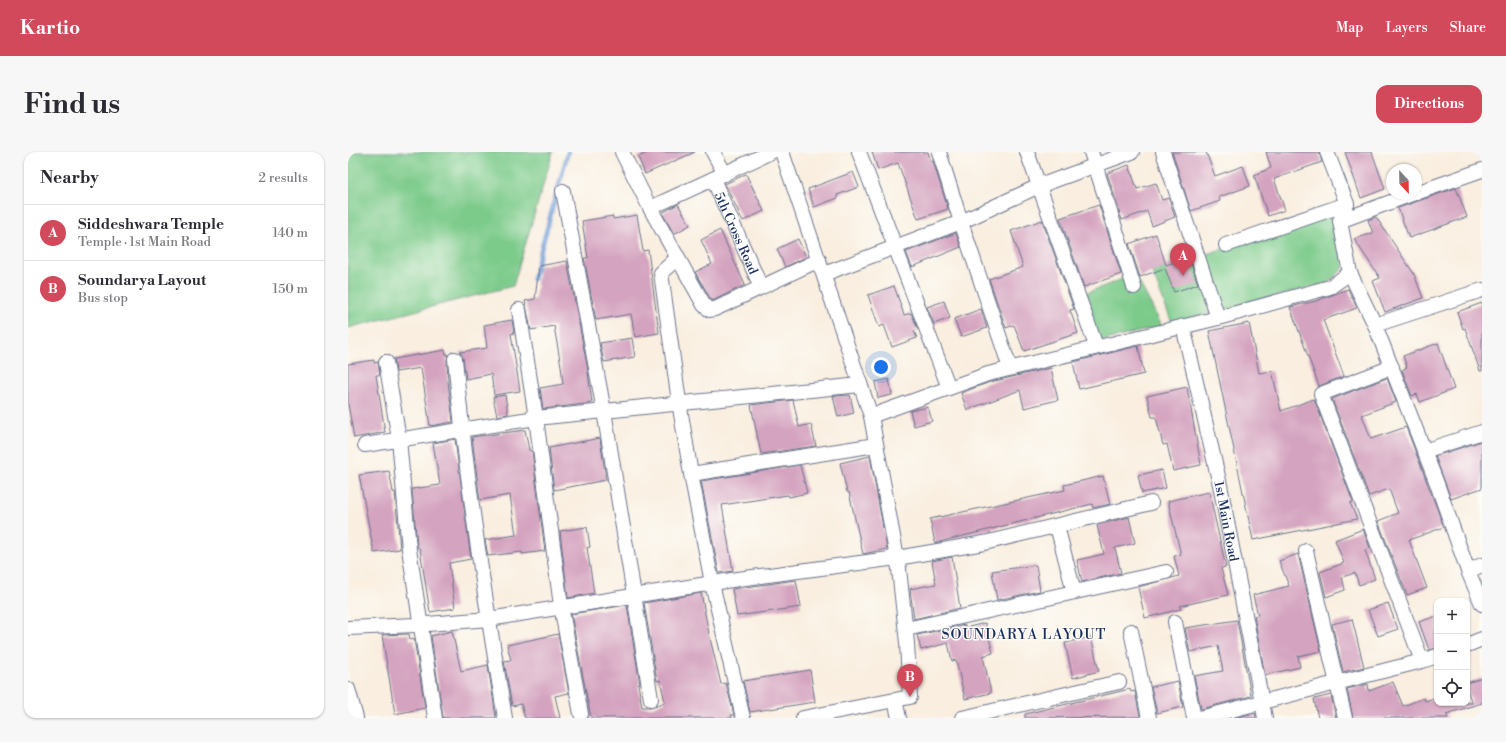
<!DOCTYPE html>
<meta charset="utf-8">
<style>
body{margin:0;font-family:"Libre Bodoni",serif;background:#f7f7f7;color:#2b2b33}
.controls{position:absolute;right:12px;bottom:12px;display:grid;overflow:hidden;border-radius:8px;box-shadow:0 1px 3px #0004}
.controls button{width:36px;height:36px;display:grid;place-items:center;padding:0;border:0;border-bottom:1px solid #e1e1e2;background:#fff;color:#2b2b33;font:20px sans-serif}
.compass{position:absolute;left:1038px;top:12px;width:36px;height:36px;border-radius:50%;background:#fff;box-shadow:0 1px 3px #0004;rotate:158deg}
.you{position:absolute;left:533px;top:215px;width:14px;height:14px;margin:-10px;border:3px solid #fff;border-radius:50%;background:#1a73e8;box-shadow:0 0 0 6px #1a73e833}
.badge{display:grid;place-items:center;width:26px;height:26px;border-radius:50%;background:#d1495b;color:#fff;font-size:13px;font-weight:700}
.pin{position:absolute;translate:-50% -33px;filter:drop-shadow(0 1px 2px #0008)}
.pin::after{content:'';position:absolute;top:21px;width:14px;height:12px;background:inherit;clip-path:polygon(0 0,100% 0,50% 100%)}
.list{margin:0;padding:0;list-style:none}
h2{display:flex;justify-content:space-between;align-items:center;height:52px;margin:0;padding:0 16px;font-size:17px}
h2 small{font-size:13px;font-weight:400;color:#7c7c81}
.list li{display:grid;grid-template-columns:26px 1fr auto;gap:12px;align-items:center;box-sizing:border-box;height:56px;padding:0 16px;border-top:1px solid #e1e1e2}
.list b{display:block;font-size:15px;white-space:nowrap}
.list p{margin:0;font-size:13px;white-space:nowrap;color:#7c7c81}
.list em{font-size:13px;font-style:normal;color:#7c7c81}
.icon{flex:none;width:22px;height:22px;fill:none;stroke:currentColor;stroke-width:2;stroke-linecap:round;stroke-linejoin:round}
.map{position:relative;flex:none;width:1134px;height:566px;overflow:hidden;border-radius:12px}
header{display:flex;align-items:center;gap:24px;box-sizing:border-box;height:56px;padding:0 20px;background:#d1495b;color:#fff}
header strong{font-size:19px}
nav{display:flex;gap:22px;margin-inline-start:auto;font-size:14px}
.intro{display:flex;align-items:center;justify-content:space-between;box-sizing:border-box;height:96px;padding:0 24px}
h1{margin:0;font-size:28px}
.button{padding:10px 18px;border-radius:12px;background:#d1495b;color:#fff;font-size:14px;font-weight:700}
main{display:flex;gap:24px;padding:0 24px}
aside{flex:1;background:#fff;border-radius:12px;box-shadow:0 1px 3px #0004}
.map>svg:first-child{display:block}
.green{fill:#7dcb8b;stroke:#4c7d74}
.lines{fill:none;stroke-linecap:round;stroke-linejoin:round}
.stream{stroke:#6f9cd6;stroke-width:4.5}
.building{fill:#d4a3bf}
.minor-casing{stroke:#69728b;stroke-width:16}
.minor{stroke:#fff;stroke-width:14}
.labels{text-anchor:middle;stroke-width:3;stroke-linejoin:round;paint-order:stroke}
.street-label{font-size:13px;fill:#1b2f5e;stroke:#fdfcf7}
.neighbourhood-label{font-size:14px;letter-spacing:1px;fill:#1b2f5e;stroke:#fdfcf7}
</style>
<header>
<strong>Kartio</strong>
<nav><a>Map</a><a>Layers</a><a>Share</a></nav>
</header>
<div class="intro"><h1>Find us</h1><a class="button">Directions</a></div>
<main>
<aside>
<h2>Nearby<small>2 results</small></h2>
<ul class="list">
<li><span class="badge">A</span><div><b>Siddeshwara Temple</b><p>Temple · 1st Main Road</p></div><em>140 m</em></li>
<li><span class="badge">B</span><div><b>Soundarya Layout</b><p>Bus stop</p></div><em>150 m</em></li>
</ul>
</aside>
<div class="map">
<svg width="1134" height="566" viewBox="0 0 1134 566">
<rect width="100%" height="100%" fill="#fdfcf7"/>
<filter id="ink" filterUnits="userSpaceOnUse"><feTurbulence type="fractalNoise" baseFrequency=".025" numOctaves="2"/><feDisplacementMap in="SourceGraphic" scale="8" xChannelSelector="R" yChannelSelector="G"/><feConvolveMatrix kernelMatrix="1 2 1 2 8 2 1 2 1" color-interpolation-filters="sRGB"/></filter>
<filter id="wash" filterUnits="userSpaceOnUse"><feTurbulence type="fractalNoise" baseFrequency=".012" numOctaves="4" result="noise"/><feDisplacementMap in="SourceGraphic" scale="16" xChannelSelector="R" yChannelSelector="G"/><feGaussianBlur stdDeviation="0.9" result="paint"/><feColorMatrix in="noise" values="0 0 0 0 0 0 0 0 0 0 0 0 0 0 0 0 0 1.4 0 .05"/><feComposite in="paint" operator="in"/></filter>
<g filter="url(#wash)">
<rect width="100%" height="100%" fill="#f9eedf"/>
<g class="green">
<path d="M0 0H205L165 134 0 176Z"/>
<path d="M980 62 992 69 996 116 980 131 824 171 804 120Z"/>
<path d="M787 122 814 174 750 190 733 143Z"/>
</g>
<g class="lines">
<path class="stream" d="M185 127 220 0"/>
</g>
<g id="blocks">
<g class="building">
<path d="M301 0H347L297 22 290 5Z"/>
<path d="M524 0H580L583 10 585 9 600 57 570 67 550 11 530 18Z"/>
<path d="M824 0H858L867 24 895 14 902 34 871 45 872 49 843 59Z"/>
<path d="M918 0H971L974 10 926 27 937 58 920 64 906 23 923 16Z"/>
<path d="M997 0H1024L1037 37 1013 46Z"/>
<path d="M781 13 789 37 808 31 814 48 821 46 827 65 804 74 799 59 774 68 759 21Z"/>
<path d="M505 20 511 35 489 43 490 46 466 55 460 37Z"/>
<path d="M398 22 416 59 395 69 377 32Z"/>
<path d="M1108 36 1119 65 1061 86 1050 56Z"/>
<path d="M330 52 342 73 326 82 314 61Z"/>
<path d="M751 53 773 122 736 135 712 66Z"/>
<path d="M289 63 295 99 300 98 311 181 287 185 283 162 248 168 236 106H240L234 69 265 64V67Z"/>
<path d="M1028 65 1066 122 1075 146 1037 160 1025 129 1032 126 1006 87 1025 81 1020 68Z"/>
<path d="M694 68 726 157 722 158 730 181 676 199 666 173 658 176 641 127 675 115 663 79Z"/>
<path d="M372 78 397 133 364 149 347 120 364 112 353 88Z"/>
<path d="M608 81 613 95 564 115 558 100Z"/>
<path d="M808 82 818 113 841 105 850 132 826 140 817 116 792 125 781 92Z"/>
<path d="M450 87 458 105 437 115 429 97Z"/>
<path d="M219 109 239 213 244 251 195 257 192 236 215 232 213 214 206 174 183 178 177 149 187 147 191 114Z"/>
<path d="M546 134 556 163 563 161 570 177 566 179 569 186 544 195 536 173 531 175 520 143Z"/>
<path d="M1000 137 1009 156 975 168 996 224 971 234 942 155 968 149Z"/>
<path d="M596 149 602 166 586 172 579 155Z"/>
<path d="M1134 151V219H1132L1117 176 1115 177 1109 160Z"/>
<path d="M633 157 639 176 613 185 606 167Z"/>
<path d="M164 168 166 181 163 182 172 239 146 243 143 222 118 227 115 206 112 200 139 196 136 173Z"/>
<path d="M901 171 911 221 924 219 933 259 966 247 1005 350 1002 351 1009 367 905 388 861 179Z"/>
<path d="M284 186 287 205 256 210 252 191Z"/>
<path d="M1090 191 1106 237 1072 250 1069 242 1064 244 1054 218 1059 215 1055 204Z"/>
<path d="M790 194 796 222 731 237 725 210Z"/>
<path d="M97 198 98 202H100L99 208 100 230 105 270 82 274 73 216 48 220 46 207Z"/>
<path d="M26 208V211L30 210 32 223H28L37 280 6 286 0 252V212Z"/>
<path d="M703 216 710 248 676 256 672 238 619 258 613 241 642 230Z"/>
<path d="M1039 226 1048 250 1014 263 1023 287 1058 275 1096 375 1061 388 1079 436 1059 443 1030 369 1050 361 1041 337 1021 344 984 247Z"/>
<path d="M541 227 544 243 530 246 527 230Z"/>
<path d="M839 235 853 313 825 319 819 292 815 293 808 265H804L799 244Z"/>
<path d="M157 243 160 262 149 264 145 245Z"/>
<path d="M502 243 506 261 490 265 485 244Z"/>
<path d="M445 248 451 275 463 272 468 294 413 302 403 253Z"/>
<path d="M580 255 584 269 566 274 562 259Z"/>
<path d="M177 278 181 298 184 299 197 399 174 402V400L140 404 137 388 168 383 162 343 132 348 124 285Z"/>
<path d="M252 286 258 328 206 338 201 296Z"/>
<path d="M107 287 123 407 101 411 107 456 82 460 72 397 69 394 64 337 92 333 85 291Z"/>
<path d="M1134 289V336L1103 347 1087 304Z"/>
<path d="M522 304 539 397 515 402 501 340H499L492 311Z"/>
<path d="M452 313 459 341 441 345 440 343 374 353 385 419 371 421 353 329Z"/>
<path d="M814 318 818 336 794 341 790 323Z"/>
<path d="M41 319 45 340H47L52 397 26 401 11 323Z"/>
<path d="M755 324 762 352 745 356 744 352 587 391 582 367 717 338 716 333Z"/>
<path d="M861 340 878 415 873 416 880 443 832 454 833 457 797 466 790 435 831 424 826 404 833 403 820 349Z"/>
<path d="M781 365 787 391 767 396 773 421 734 430 729 408 756 402 749 373Z"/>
<path d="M239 375 242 395 239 396 246 441 220 446 212 379Z"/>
<path d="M1015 377 1022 396 1017 398 1027 427 1011 433 1007 421 994 425 997 438 978 445 972 420 996 411 987 388Z"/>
<path d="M950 402 973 499 950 504 952 515 917 523 906 464 910 463 905 443 941 434 931 409Z"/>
<path d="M604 405 612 456 566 467 562 437 588 432 584 409Z"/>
<path d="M688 413 692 439 649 448 644 419Z"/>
<path d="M448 428 453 455 389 464 384 437Z"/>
<path d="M353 441 361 482 373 532 378 531 386 563H383L384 566H243L223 462 279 453 292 532H290L294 555H305L317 550 312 528 309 529 296 451Z"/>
<path d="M1040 451 1050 477 1030 484 1020 458Z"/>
<path d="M1089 464V496L1081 498 1071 470Z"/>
<path d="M1004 467 1016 515 995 520 984 472Z"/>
<path d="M889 468 903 544 853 557 846 524 875 519 870 494 842 500 837 476Z"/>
<path d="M637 471 645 501 635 504 643 541 617 547 608 508 604 509 600 491 573 498 569 483 617 473V476Z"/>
<path d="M104 479 113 519 140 513 148 566H95L83 484Z"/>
<path d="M61 482 62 488 66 487 77 556 47 562 34 483Z"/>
<path d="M210 482 221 541 207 544 212 566H177L173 552 164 554 156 509 163 508 159 493Z"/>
<path d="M743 485 751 519 725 526 717 491Z"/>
<path d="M462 518 467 550 402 560 395 529Z"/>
<path d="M1134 526V551L1098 562 1100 566H1005L999 537 1020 532 1021 539 1045 530 1055 554 1076 546 1077 549 1089 545V551H1124L1119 538V531Z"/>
<path d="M830 529 835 555 809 561 803 535Z"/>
<path d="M782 537 783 540 787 539 792 565 677 566V562Z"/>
<path d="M983 543 988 566H970L966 547Z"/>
<path d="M907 561 908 566H886Z"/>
</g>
</g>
</g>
<g filter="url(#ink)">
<use href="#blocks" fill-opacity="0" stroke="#69728b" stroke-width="1"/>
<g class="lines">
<g class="minor-casing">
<g id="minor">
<path d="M274 0 302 56 356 153 362 158 367 157 471 108"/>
<path d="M365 0 377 22"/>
<path d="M434 0 523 264 551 417 559 491 562 545 455 566"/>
<path d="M511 0 601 236"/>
<path d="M591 0 613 70 662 216"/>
<path d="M679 0 748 194"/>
<path d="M743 0 786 135"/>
<path d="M815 0 870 166"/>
<path d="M979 0 999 52 992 69 1002 121 1027 173 1088 329 1120 419 1134 452"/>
<path id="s1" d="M365 27 413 135"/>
<path d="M215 39 256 259 303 547"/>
<path d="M1068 41 1134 18"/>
<path d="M302 56 423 0"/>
<path d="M992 69 1064 42"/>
<path d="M878 93 999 52"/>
<path d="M330 105 313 121 331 250 343 322 364 431 395 566"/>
<path d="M476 122 613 70 691 34 784 0"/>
<path d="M171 158 188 266 213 454 233 562"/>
<path d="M1027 173 1134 138"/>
<path id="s2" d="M835 174 872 333 917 566"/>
<path d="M107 207C118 327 137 447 157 566"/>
<path d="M38 210 51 287 61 397 87 566"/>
<path d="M1044 215 973 242 1074 509"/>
<path d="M523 264 640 222 870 166 982 135 1002 121"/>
<path d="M17 293 188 266 512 233"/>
<path d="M1076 299 1134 280"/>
<path d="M343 322 528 293"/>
<path d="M709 374 726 440"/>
<path d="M958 399 997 566"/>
<path d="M1120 419 1134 413"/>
<path d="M827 470 846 566"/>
<path d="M0 476 67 473 141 467 390 427 549 406 636 391 803 351"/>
<path d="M558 477 818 420"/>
<path d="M783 479 801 566"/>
<path d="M1119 493 1134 487"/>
<path d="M0 537 8 566"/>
<path d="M547 548 551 566"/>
<path d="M614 566 771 530"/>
<path d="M852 566 1074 509 1089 504"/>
</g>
</g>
<use href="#minor" class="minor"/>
</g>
</g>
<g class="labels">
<g class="street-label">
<text dy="5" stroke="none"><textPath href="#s1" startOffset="59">5th Cross Road</textPath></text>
<text dy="5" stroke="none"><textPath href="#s2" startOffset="200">1st Main Road</textPath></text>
</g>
<g class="neighbourhood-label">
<text x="676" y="487">SOUNDARYA LAYOUT</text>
</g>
</g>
</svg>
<div class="controls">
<button>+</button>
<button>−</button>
<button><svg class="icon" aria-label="locate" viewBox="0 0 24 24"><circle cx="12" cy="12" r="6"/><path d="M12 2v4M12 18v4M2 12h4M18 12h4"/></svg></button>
</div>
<svg class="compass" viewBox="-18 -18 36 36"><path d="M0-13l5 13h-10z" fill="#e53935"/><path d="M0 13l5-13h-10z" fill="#7c7c81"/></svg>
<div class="you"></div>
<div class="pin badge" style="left:835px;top:124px">A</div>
<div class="pin badge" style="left:562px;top:545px">B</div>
</div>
</main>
